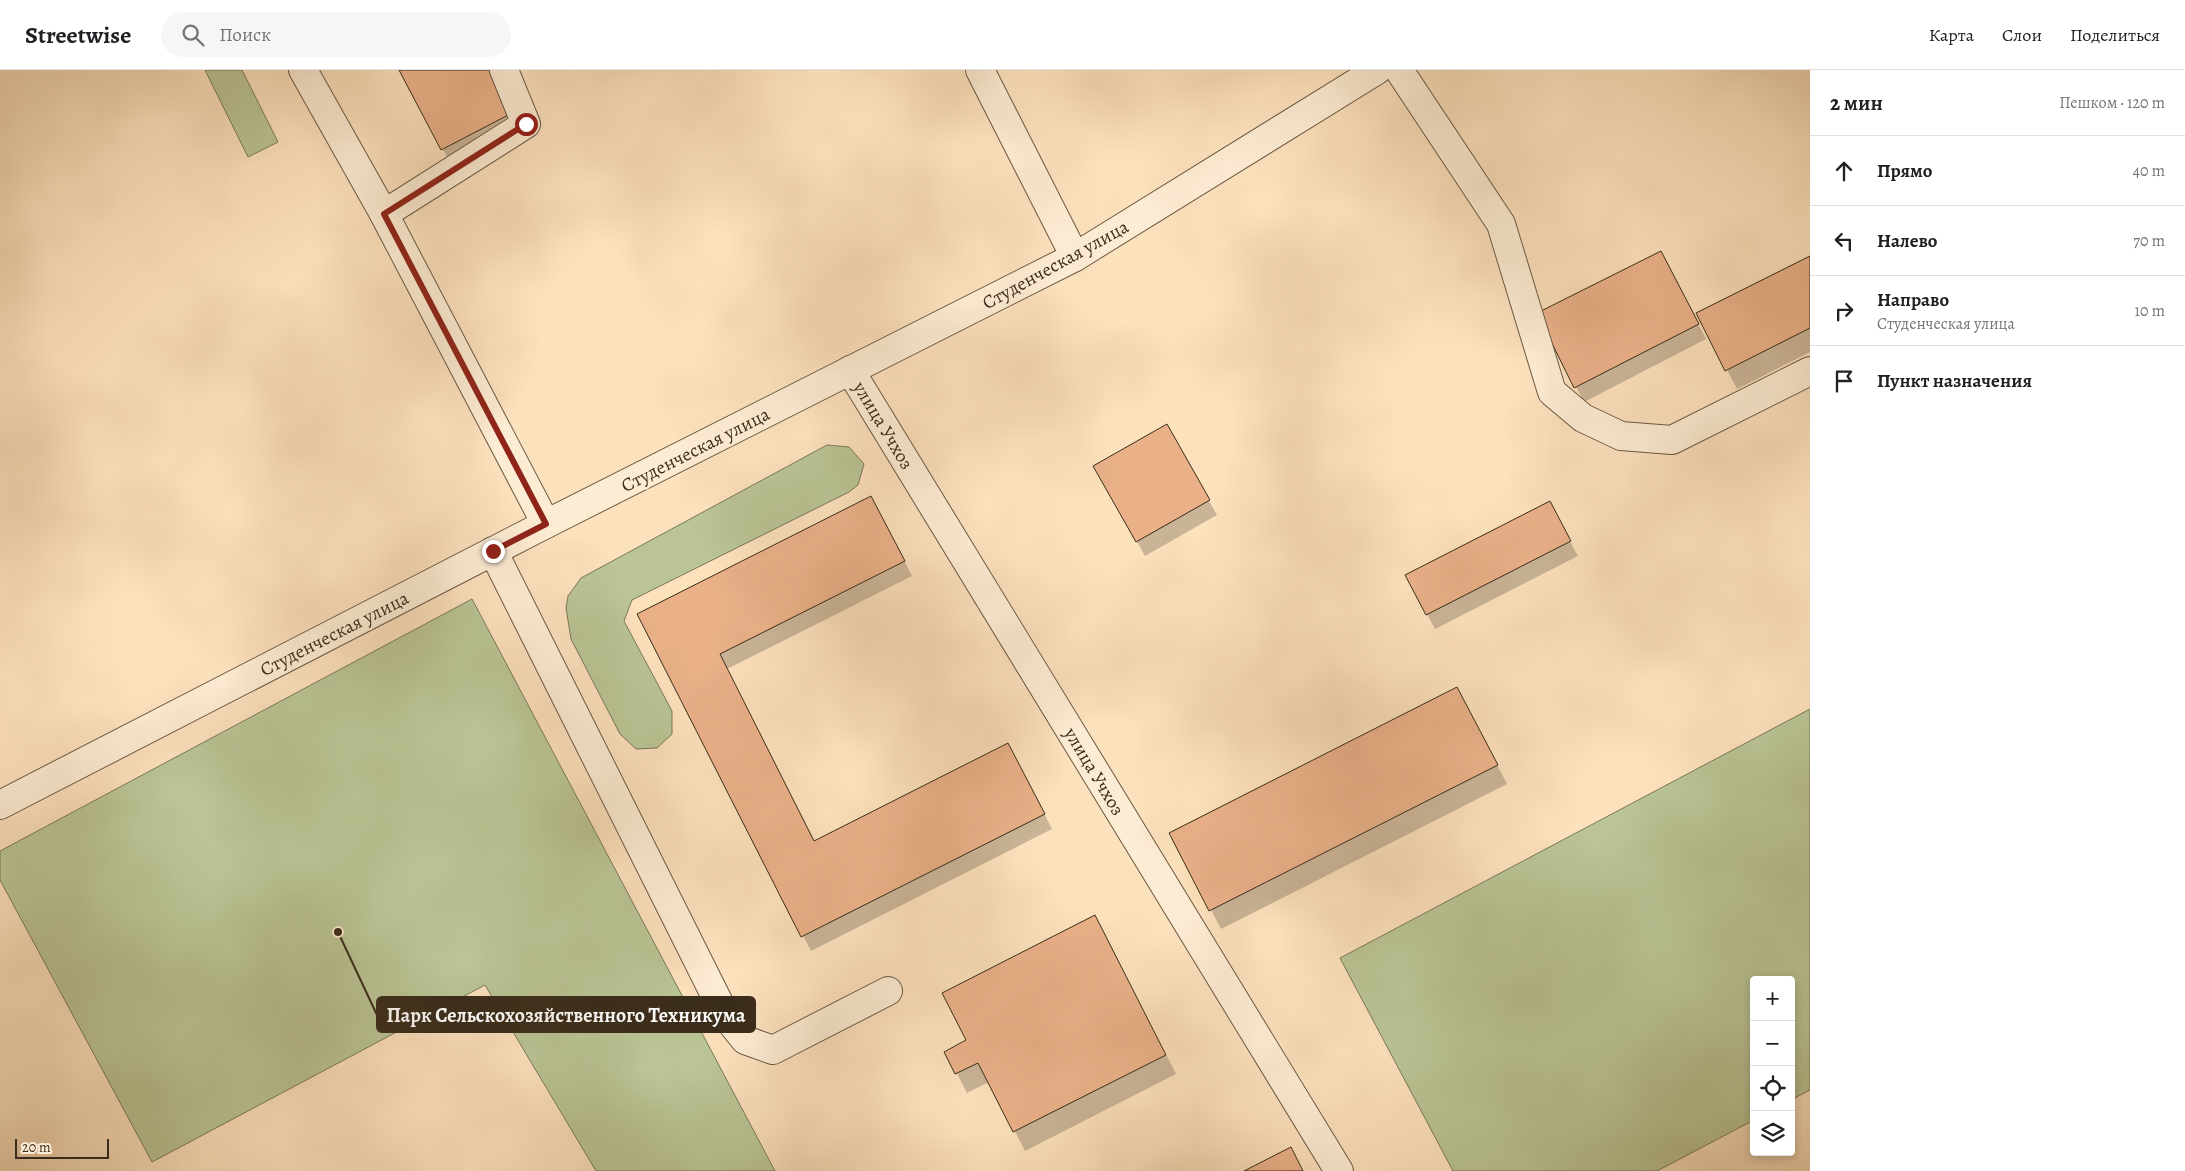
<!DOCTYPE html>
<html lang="ru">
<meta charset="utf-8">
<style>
body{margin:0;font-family:Alegreya,serif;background:#f6f6f6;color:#202124}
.controls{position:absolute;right:15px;bottom:15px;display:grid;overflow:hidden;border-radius:5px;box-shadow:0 2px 8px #0003}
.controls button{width:45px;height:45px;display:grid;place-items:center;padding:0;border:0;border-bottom:1px solid #e0e0e0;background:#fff;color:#202124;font:25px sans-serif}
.scale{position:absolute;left:15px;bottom:12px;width:94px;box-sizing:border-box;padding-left:5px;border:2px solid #392c1a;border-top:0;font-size:14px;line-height:18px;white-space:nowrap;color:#392c1a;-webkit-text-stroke:4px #fdecd4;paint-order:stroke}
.stop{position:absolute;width:15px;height:15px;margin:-11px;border:4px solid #8f2418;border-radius:50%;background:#fff}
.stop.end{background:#8f2418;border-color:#fff;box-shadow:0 1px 5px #0008}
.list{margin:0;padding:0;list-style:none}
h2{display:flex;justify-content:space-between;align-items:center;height:65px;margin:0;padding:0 20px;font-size:21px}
h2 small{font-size:16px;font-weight:400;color:#757577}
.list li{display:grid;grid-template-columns:32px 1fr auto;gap:15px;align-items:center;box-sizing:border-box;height:70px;padding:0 20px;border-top:1px solid #e0e0e0}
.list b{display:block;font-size:19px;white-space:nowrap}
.list p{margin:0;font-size:16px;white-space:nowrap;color:#757577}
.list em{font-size:16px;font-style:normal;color:#757577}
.icon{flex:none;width:28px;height:28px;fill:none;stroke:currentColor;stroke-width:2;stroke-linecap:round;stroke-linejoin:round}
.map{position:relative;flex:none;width:1810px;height:1101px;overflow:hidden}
header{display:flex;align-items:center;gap:30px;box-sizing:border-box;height:70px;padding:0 25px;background:#fff;border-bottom:1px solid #e0e0e0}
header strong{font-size:24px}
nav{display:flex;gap:28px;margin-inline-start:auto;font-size:18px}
.search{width:350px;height:45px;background:#f6f6f6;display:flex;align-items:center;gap:12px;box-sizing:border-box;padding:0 18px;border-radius:28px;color:#757577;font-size:19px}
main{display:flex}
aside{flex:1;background:#fff}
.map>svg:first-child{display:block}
.green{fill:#bac495;stroke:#7a7858}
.shadow{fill:#0003}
.building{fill:#eab189;stroke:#392c1a}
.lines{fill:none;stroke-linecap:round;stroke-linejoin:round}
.minor-casing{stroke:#6a5943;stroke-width:30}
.minor{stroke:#fdecd4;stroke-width:28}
.route{stroke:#8f2418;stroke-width:6}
.labels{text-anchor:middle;stroke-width:5;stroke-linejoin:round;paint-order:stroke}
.street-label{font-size:19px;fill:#392c1a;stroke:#fdecd4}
.leader{fill:none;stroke:#392c1a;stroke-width:2}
.callout-dot{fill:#392c1a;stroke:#fdecd4;stroke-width:2}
.callout{fill:#392c1a;stroke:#392c1a;stroke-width:2}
.callout-label{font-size:20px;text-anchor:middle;font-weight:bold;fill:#fff}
</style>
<header>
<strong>Streetwise</strong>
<div class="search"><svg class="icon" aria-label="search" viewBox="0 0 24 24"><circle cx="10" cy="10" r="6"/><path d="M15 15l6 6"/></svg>Поиск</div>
<nav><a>Карта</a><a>Слои</a><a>Поделиться</a></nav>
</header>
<main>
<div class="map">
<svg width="1810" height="1101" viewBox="0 0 1810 1101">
<rect width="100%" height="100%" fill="#fce1bd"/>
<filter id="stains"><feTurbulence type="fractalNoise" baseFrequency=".004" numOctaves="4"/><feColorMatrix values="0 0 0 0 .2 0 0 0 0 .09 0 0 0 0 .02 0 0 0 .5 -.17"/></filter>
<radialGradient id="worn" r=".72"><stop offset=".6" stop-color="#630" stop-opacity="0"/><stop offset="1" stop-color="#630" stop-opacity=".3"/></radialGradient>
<g class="green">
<path d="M205 0H242L278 72 248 87Z"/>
<path d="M827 375 849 377 864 394 858 415 849 422 632 530 624 551 672 641V664L657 678 636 679 620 664 571 569 566 538 568 526 581 508Z"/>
<path d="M472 529 775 1101H596L485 915 152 1092 0 810V781Z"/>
<path d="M1810 639V1020L1791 1030V910H1754V1050L1657 1101H1453L1340 888Z"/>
</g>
<g class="shadow">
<path d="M400 0H492L524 62 453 98Z"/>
<path d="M1810 187V282L1737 319 1698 244Z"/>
<path d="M1669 197 1706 269 1584 332 1538 244Z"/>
<path d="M1166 356 1217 445 1145 486 1095 396Z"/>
<path d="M879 442 912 506 727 599 815 772 1016 689 1052 759 811 881 639 545Z"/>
<path d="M1556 446 1578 486 1435 559 1406 505Z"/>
<path d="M1457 618 1507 714 1221 859 1171 763Z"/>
<path d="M1105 866 1176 1004 1025 1081 989 1012 967 1023 946 982 968 971Z"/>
</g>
<g class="building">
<path d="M399 0H492L514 42 441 80Z"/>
<path d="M1661 181 1699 254 1574 318 1537 243Z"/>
<path d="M1810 186V258L1725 301 1696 243Z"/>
<path d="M1167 354 1210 430 1136 472 1093 396Z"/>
<path d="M871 426 905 491 720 584 814 771 1008 673 1045 744 801 867 637 544Z"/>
<path d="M1550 431 1571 471 1426 545 1405 505Z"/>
<path d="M1457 617 1498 695 1209 841 1169 763Z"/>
<path d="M1095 845 1166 985 1013 1062 978 993 955 1004 944 982 966 970 942 923Z"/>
<path d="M1291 1077 1303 1101H1244Z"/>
</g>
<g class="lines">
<g class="minor-casing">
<g id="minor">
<path d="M303 0 384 144 546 454"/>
<path d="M980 0 1075 187"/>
<path d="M1399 0 1501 154 1552 322 1583 348 1621 366 1672 370 1810 301"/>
<path d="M384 144 526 54 504 0"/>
<path d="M850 300 1339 1101"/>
<path d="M493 481 725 945 745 970 773 980 888 921"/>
<path d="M0 735 546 454 1075 187 1377 0"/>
</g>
</g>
<use href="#minor" class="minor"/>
</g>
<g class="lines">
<path class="route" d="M493 481 546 454 384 144 526 54"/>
</g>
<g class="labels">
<g class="street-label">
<text transform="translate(1055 194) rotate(-29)" y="7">Студенческая улица</text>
<text transform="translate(884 355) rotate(59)" y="7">улица Учхоз</text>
<text transform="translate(695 379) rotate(-27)" y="7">Студенческая улица</text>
<text transform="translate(334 563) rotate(-27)" y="7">Студенческая улица</text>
<text transform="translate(1095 701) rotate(59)" y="7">улица Учхоз</text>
</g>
</g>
<path class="leader" d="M338 862L377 945"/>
<circle class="callout-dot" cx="338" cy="862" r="5"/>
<rect class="callout" x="377" y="927" width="378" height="35" rx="5"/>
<g class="callout-label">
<text x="566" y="952">Парк Сельскохозяйственного Техникума</text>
</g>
<rect width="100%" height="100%" filter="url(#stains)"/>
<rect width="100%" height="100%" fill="url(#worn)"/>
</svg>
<div class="controls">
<button>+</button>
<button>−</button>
<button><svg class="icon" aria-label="locate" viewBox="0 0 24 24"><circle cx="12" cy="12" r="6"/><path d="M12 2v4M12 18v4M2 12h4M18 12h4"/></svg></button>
<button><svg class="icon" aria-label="layers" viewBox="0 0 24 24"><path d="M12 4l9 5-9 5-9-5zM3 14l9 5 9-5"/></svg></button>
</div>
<div class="scale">20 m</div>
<div class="stop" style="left:526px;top:54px"></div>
<div class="stop end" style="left:493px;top:481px"></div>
</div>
<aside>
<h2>2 мин<small>Пешком · 120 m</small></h2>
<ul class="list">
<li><svg class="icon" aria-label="ahead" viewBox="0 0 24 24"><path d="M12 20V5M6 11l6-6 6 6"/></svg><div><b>Прямо</b></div><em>40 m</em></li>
<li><svg class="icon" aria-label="left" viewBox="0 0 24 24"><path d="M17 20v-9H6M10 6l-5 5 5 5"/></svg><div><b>Налево</b></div><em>70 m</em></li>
<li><svg class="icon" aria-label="right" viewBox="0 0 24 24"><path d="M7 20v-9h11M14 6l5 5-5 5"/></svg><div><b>Направо</b><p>Студенческая улица</p></div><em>10 m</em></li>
<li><svg class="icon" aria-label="arrive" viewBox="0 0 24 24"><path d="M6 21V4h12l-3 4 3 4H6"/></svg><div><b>Пункт назначения</b></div></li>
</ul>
</aside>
</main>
